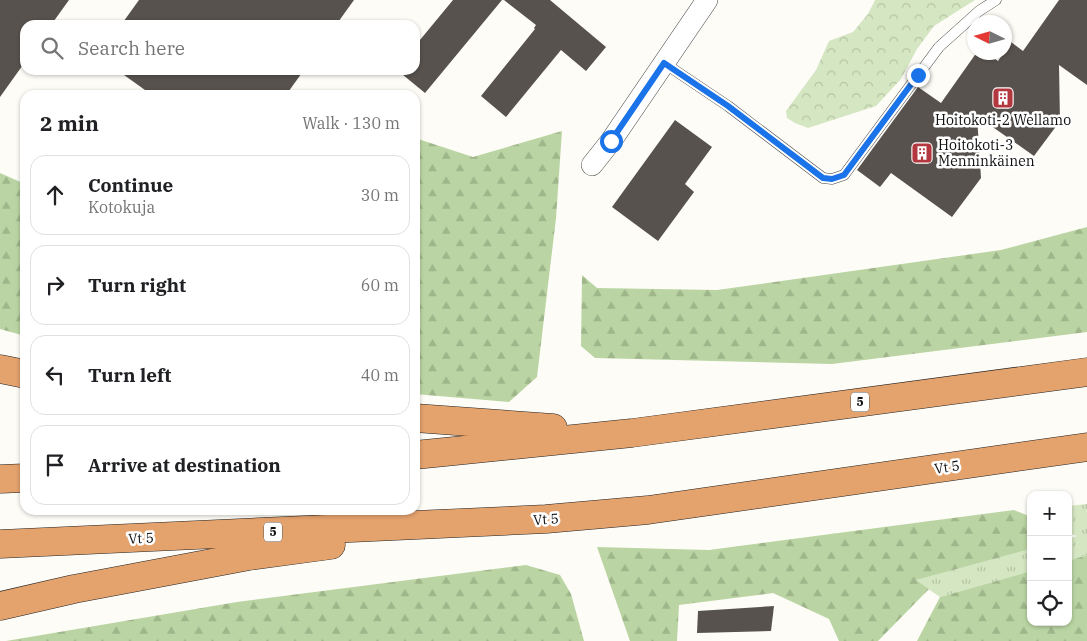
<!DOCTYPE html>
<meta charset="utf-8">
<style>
body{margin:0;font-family:"IBM Plex Serif",serif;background:#f2f2f2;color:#202124}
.controls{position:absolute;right:15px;bottom:15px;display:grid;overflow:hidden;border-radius:10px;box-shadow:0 1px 4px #0004}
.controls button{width:45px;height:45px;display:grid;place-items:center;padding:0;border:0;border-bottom:1px solid #e0e0e0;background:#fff;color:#202124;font:25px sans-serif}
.compass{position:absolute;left:967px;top:15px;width:45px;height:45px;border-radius:50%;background:#fff;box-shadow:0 1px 4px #0004;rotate:275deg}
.stop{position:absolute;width:15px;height:15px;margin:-11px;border:4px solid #1a73e8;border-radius:50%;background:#fff}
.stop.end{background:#1a73e8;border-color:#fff;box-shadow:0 1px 5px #0008}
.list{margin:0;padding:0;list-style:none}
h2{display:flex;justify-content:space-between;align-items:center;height:65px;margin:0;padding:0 20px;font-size:21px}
h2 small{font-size:16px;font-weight:400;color:#757577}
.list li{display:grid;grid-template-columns:32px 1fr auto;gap:15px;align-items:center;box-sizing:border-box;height:80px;margin:0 10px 10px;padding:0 10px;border:1px solid #e0e0e0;border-radius:15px}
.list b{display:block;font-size:19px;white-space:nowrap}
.list p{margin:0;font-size:16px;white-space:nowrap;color:#757577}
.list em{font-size:16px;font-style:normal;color:#757577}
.icon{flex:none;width:28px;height:28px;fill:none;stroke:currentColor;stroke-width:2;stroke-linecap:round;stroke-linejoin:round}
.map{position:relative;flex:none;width:1087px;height:641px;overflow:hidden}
.search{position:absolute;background:#fff;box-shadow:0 1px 4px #0004;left:20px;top:20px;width:400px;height:55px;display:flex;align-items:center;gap:12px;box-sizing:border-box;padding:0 18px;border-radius:15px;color:#757577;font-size:19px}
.panel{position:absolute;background:#fff;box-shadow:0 1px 4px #0004;left:20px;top:90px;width:400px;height:425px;border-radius:15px}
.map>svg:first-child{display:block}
.grass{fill:url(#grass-tufts)}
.forest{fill:url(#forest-firs)}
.park{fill:url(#park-crowns)}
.building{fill:#58524e}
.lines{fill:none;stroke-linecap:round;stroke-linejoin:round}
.lane-casing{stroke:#444;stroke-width:11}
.street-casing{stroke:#444;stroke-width:22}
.highway-casing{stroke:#222;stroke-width:29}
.lane{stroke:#fff;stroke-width:10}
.street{stroke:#fff;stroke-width:21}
.highway{stroke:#e4a26d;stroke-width:28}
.route{stroke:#1a73e8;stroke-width:6}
.labels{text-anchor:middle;stroke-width:5;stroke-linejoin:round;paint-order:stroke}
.shield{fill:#fff;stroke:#585858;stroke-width:1}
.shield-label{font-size:12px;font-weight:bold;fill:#111}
.poi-label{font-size:14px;fill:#111;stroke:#fff}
.street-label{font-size:14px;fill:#111;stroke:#fff}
</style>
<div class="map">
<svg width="1087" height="641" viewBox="0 0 1087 641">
<defs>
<pattern id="grass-tufts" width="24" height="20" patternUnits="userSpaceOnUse" patternTransform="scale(1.25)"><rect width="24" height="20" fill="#d5e6c2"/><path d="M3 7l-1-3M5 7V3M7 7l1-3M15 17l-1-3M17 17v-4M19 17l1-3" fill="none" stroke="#b6c4a6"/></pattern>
<pattern id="forest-firs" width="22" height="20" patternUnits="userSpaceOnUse" patternTransform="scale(1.25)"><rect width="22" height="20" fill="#bad5a3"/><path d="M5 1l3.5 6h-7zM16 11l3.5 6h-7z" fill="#9fb68b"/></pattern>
<pattern id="park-crowns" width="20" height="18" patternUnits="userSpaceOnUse" patternTransform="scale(1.25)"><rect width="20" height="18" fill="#d5e6c2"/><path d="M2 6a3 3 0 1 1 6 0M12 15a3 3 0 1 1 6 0" fill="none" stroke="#b6c4a6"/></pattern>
</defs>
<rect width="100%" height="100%" fill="#fefcf6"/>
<g class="grass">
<path d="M1087 504V555L1068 561V539L1077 536 1068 533V506Z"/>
<path d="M1031 549V571L940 597 915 580Z"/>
</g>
<g class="forest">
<path d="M562 131 556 218 537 377 509 402 415 394V138L473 157Z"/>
<path d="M0 173 25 184V336L0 329Z"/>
<path d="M1087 227V332L832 364 595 358 581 346 582 275 597 288 717 290 1001 250Z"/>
<path d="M1014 510 1031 517V549L916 580 929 589 878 641H839L829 619 773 593 679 605 677 641H630L597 547 709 550Z"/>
<path d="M1087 555V641H917L940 597 1031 571V622H1068V561Z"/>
<path d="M526 565 560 575 571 594 584 641H6L237 602Z"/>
</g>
<path class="park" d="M875 0H975L934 26 917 49 901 79 876 106 808 128 795 123 787 118 786 111 816 70 829 41 853 32 868 14Z"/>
<g class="building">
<path d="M0 0H69L51 25H25V62L0 97Z"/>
<path d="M139 0H354L336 25H121Z"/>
<path d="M453 0H502L425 93 397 70H415V46Z"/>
<path d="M504 0H550L606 47 586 71 561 50 506 117 481 96 535 29 534 28 536 25Z"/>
<path d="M1059 0H1087V85L1059 65 1060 121 1034 156 977 116 981 178 952 217 891 173 880 187 857 170 918 87 941 103 977 52H985L998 61 1011 42 1023 51Z"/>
<path d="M117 70H304L286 95H152Z"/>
<path d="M675 120 712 147 685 184 694 192 658 241 612 207Z"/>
<path d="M774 606 771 631 697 633 698 611Z"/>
</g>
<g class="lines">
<g class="lane-casing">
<path id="lane" d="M664 63 728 106 823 178 832 179 844 175 939 47 979 11 996 0"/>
</g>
<g class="street-casing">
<path id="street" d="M592 165 611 141 707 0"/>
</g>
<g class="highway-casing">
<g id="highway">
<path d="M0 369 25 374"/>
<path d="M415 418 553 428"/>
<path d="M415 455 632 433 1087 372"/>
<path d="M0 479 25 478"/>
<path d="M0 544 546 519 648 510 1087 447"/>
<path d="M0 606 74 589 249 556 331 545"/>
</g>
</g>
<use href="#lane" class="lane"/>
<use href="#street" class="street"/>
<use href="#highway" class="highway"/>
</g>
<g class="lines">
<path class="route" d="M611 141 664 63 728 106 823 178 832 179 844 175 918 75"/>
</g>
<defs>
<g id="building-square" transform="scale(1.125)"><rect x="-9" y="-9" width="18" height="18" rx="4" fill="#b2373e" stroke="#fff"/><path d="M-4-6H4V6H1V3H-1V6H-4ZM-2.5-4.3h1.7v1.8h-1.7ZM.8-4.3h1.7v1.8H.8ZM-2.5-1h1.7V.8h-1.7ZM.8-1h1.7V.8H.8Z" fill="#fff"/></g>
</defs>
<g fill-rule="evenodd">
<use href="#building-square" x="1003" y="98"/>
<use href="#building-square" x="922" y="153"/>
</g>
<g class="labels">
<g class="shield">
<rect x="851" y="392.5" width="18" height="19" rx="4"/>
<rect x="264" y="522.5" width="18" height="19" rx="4"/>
</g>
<g class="shield-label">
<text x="860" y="406">5</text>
<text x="273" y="536">5</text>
</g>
<g class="poi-label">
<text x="1003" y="125">Hoitokoti-2 Wellamo</text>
<text x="938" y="150" text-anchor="start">Hoitokoti-3<tspan x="938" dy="16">Menninkäinen</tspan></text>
</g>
<g class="street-label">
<text transform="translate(947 467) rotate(-8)" y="5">Vt 5</text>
<text transform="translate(546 519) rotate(-4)" y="5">Vt 5</text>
<text transform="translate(141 538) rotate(-3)" y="5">Vt 5</text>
</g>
</g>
</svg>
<div class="controls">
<button>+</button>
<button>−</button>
<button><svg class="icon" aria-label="locate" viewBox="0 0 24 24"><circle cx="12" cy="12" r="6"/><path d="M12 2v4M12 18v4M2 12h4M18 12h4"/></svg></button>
</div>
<svg class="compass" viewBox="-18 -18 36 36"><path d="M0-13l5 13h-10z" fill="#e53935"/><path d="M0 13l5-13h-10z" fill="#757577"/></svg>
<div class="stop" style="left:611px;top:141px"></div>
<div class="stop end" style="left:918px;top:75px"></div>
<div class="search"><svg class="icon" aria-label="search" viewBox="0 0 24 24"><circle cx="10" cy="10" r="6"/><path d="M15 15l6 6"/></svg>Search here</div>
<section class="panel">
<h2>2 min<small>Walk · 130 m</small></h2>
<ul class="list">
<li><svg class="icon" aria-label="ahead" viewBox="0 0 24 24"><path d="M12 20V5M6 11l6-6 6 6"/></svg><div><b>Continue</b><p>Kotokuja</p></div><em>30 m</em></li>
<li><svg class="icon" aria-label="right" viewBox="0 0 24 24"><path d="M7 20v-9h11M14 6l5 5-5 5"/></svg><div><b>Turn right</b></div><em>60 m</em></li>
<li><svg class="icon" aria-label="left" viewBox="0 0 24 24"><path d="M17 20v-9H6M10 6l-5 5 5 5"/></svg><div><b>Turn left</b></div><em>40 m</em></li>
<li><svg class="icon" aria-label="arrive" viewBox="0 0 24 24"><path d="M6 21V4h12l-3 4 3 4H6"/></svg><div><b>Arrive at destination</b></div></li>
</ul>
</section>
</div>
